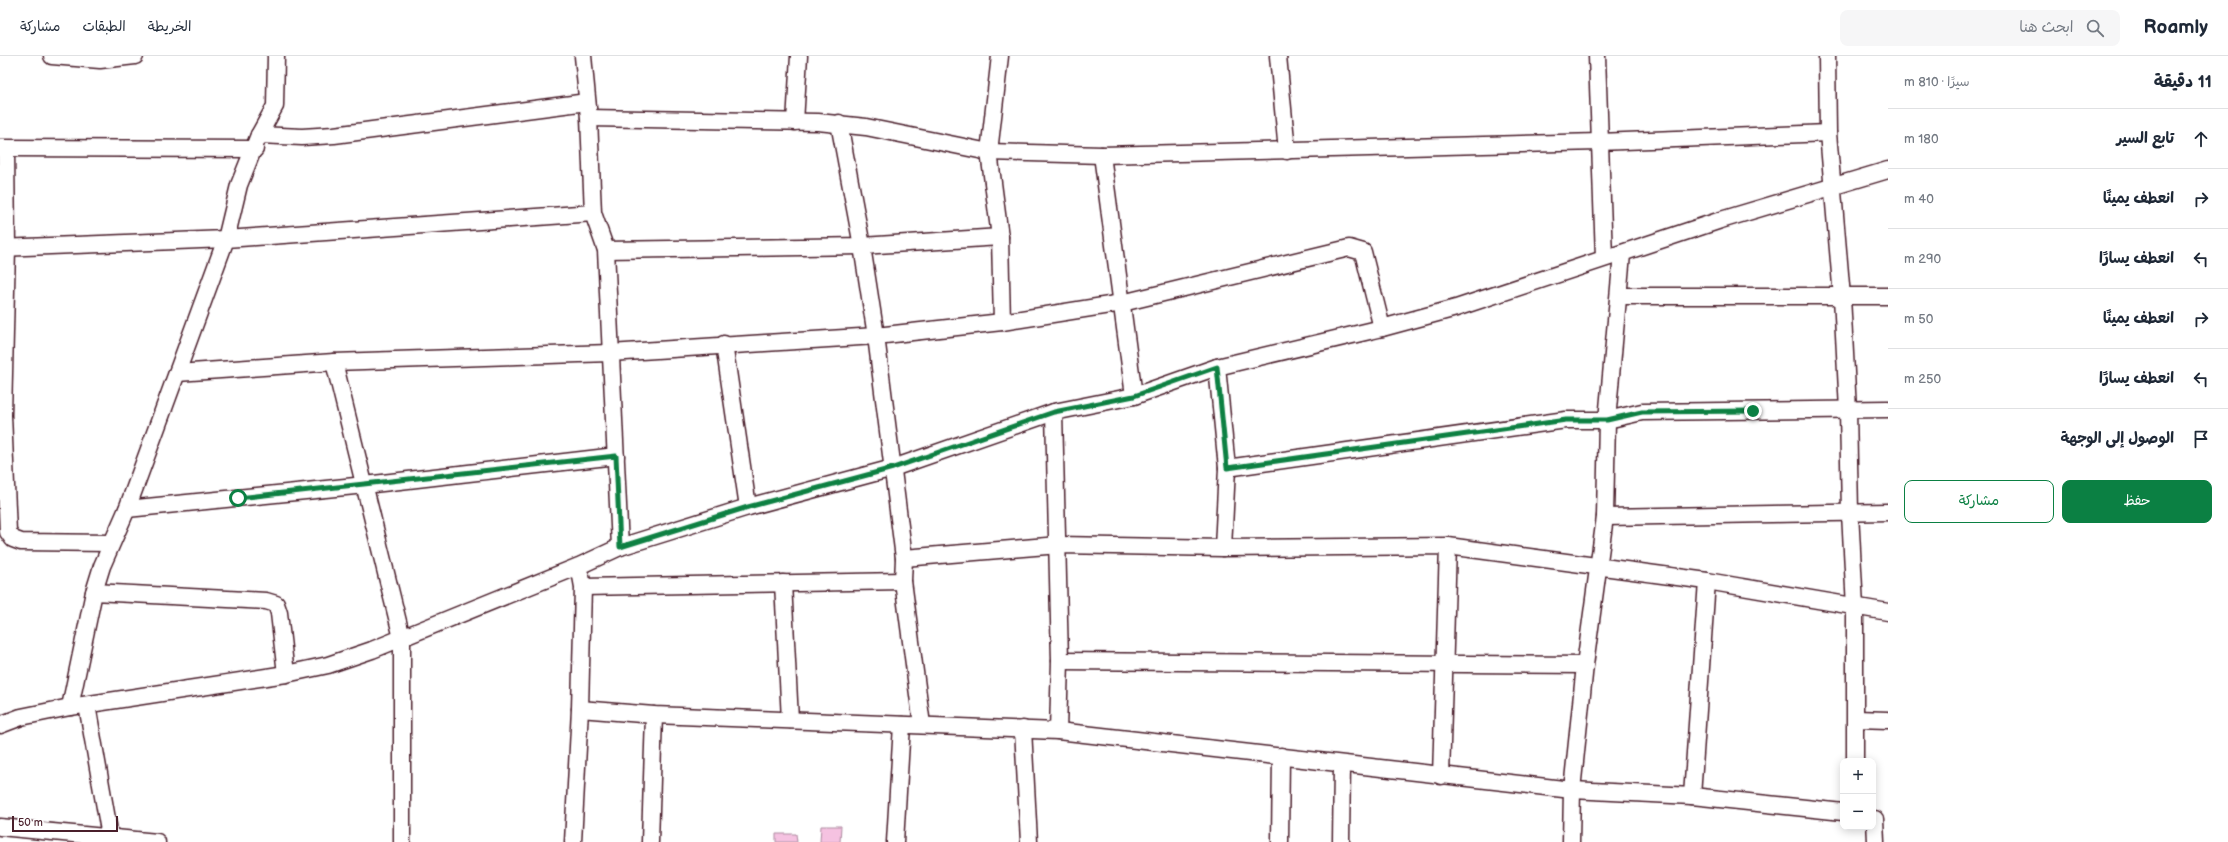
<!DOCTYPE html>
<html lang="ar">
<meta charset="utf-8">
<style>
body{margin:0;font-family:"Balsamiq Sans","Playpen Sans Arabic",sans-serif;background:#f6f6f7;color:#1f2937;direction:rtl}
.controls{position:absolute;right:12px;bottom:12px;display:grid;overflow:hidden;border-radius:8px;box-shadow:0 2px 10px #0003}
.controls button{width:36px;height:36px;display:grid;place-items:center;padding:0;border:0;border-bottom:1px solid #e0e1e3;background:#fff;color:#1f2937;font:20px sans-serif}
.scale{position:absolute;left:12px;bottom:10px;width:106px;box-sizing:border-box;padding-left:4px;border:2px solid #4a1f2b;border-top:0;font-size:11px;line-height:14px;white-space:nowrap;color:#4a1f2b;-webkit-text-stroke:3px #fff;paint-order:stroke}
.stop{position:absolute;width:12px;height:12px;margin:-9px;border:3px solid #0b8043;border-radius:50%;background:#fff}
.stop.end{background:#0b8043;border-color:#fff;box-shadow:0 1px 4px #0008}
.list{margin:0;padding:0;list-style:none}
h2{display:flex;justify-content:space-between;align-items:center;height:52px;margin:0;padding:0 16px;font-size:17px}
h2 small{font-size:13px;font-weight:400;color:#747a83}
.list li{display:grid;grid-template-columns:26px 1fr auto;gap:12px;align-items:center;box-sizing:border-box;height:60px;padding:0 16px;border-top:1px solid #e0e1e3}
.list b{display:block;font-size:15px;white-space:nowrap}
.list em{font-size:13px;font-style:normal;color:#747a83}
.actions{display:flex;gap:8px;padding:12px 16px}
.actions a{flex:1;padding:9px 0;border:1px solid #0b8043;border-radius:8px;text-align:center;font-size:14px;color:#0b8043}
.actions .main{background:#0b8043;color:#fff}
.icon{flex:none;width:22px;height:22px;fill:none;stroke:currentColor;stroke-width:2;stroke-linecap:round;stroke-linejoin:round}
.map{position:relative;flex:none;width:1888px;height:786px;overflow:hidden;direction:ltr}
header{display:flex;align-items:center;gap:24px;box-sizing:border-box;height:56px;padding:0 20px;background:#fff;border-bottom:1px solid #e0e1e3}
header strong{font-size:19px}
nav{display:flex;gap:22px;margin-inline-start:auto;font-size:14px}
.search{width:280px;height:36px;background:#f6f6f7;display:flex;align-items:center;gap:10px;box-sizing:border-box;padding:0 14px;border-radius:8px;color:#747a83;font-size:15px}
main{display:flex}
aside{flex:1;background:#fff}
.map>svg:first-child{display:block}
.building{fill:#f5c2e1;stroke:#ac889e}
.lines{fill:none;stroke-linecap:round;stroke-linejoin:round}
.minor-casing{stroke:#4a1f2b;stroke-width:19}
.minor{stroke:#fff;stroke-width:16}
.route{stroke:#0b8043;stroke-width:5}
</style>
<header>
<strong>Roamly</strong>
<div class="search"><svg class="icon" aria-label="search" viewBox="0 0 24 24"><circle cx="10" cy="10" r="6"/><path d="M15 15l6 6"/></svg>ابحث هنا</div>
<nav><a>الخريطة</a><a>الطبقات</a><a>مشاركة</a></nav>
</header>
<main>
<aside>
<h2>11 دقيقة<small>سيرًا · 810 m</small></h2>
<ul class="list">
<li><svg class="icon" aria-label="ahead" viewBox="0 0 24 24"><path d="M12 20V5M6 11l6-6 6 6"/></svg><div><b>تابع السير</b></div><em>180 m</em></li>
<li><svg class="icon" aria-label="right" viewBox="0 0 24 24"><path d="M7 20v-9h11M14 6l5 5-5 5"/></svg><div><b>انعطف يمينًا</b></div><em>40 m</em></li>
<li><svg class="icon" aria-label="left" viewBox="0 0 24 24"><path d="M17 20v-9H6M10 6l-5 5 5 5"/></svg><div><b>انعطف يسارًا</b></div><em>290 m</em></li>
<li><svg class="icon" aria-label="right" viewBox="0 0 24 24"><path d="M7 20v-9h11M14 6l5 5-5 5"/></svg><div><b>انعطف يمينًا</b></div><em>50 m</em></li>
<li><svg class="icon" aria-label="left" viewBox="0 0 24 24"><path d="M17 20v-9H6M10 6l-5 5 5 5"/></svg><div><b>انعطف يسارًا</b></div><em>250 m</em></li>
<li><svg class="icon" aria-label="arrive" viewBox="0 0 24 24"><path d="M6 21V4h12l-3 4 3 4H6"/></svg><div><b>الوصول إلى الوجهة</b></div></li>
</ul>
<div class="actions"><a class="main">حفظ</a><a>مشاركة</a></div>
</aside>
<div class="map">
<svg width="1888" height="786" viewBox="0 0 1888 786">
<rect width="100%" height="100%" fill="#fff"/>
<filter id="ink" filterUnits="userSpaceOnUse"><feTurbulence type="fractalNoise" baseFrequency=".025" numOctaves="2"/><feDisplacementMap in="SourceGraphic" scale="8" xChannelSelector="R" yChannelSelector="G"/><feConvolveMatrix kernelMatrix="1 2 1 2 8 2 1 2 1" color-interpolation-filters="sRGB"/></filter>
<g filter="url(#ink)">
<g class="building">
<path d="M821 770H841L840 786H820Z"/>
<path d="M776 778H796L797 786H776Z"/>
</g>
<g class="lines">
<g class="minor-casing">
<g id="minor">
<path d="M52 0 100 4 135 0"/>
<path d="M583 0 589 62 593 157 606 194 620 491"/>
<path d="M1000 0 989 96 1000 181 1002 266"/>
<path d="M1278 0 1287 95"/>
<path d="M1597 0 1604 202"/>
<path d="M1827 0 1828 77 1842 241 1848 354 1850 457 1855 551V705"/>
<path d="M589 62 818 66 866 71 989 96 1102 99 1599 86 1828 77"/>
<path d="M795 66 799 0"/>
<path d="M839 67 862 190 876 280 904 502 903 525 922 669"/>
<path d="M259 79 302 81 334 79 587 46"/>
<path d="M0 92 255 93"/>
<path d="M6 93 7 192 3 359 8 476 13 483 21 486 111 487"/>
<path d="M1102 99 1134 340"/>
<path d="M0 192 226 183 593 157"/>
<path d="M606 194 862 190 1000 181"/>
<path d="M1619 240H1888"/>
<path d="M724 288 748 451"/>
<path d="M334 306 402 582V786"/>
<path d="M1217 311 1227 412 1223 492"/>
<path d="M177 317 334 306 610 297 876 280 1002 266 1122 247 1349 192 1363 196 1382 272"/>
<path d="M1054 356 1060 605 1058 675"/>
<path d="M1227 412 1566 364H1607L1642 356 1888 353"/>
<path d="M127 453 365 429 616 400"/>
<path d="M1605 461 1888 456"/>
<path d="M904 502 1059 489 1223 492 1448 490 1707 525 1888 556"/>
<path d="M783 527 790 664"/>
<path d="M583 531 903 525"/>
<path d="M94 536 266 545 276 548 279 557 286 618"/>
<path d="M1060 605 1585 609"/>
<path d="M87 649 111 786"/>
<path d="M70 651 94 536 102 510 127 453 226 183 239 129 259 79 275 50 276 0"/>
<path d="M580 653 654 659 1058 675 1572 734 1692 740 1843 756"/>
<path d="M1856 663 1888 664"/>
<path d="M0 669 21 661 70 651 286 618 328 609 372 594 579 510 620 491 748 451 893 412 1054 356 1134 340 1217 311 1382 272 1456 252 1721 164 1888 114"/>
<path d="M1023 673 1029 786"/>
<path d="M1441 720 1448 490"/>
<path d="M1692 740 1707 525"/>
<path d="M1875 763 1876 786"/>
<path d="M0 771 157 786"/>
<path d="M573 786 580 653 583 531 581 520"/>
<path d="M650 786 654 659"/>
<path d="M895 786 902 669"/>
<path d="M1280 786 1281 700"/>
<path d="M1341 786 1342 709"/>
<path d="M1571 786 1572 734 1585 609 1605 461 1607 364 1622 198"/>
</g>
</g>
<use href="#minor" class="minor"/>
</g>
</g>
<g class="lines" filter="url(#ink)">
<path class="route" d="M238 442 616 400 620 491 748 451 893 412 1054 356 1134 340 1217 311 1227 412 1566 364H1607L1642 356 1753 355"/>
</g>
</svg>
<div class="controls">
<button>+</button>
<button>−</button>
</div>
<div class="scale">50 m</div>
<div class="stop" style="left:238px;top:442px"></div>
<div class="stop end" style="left:1753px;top:355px"></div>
</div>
</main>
